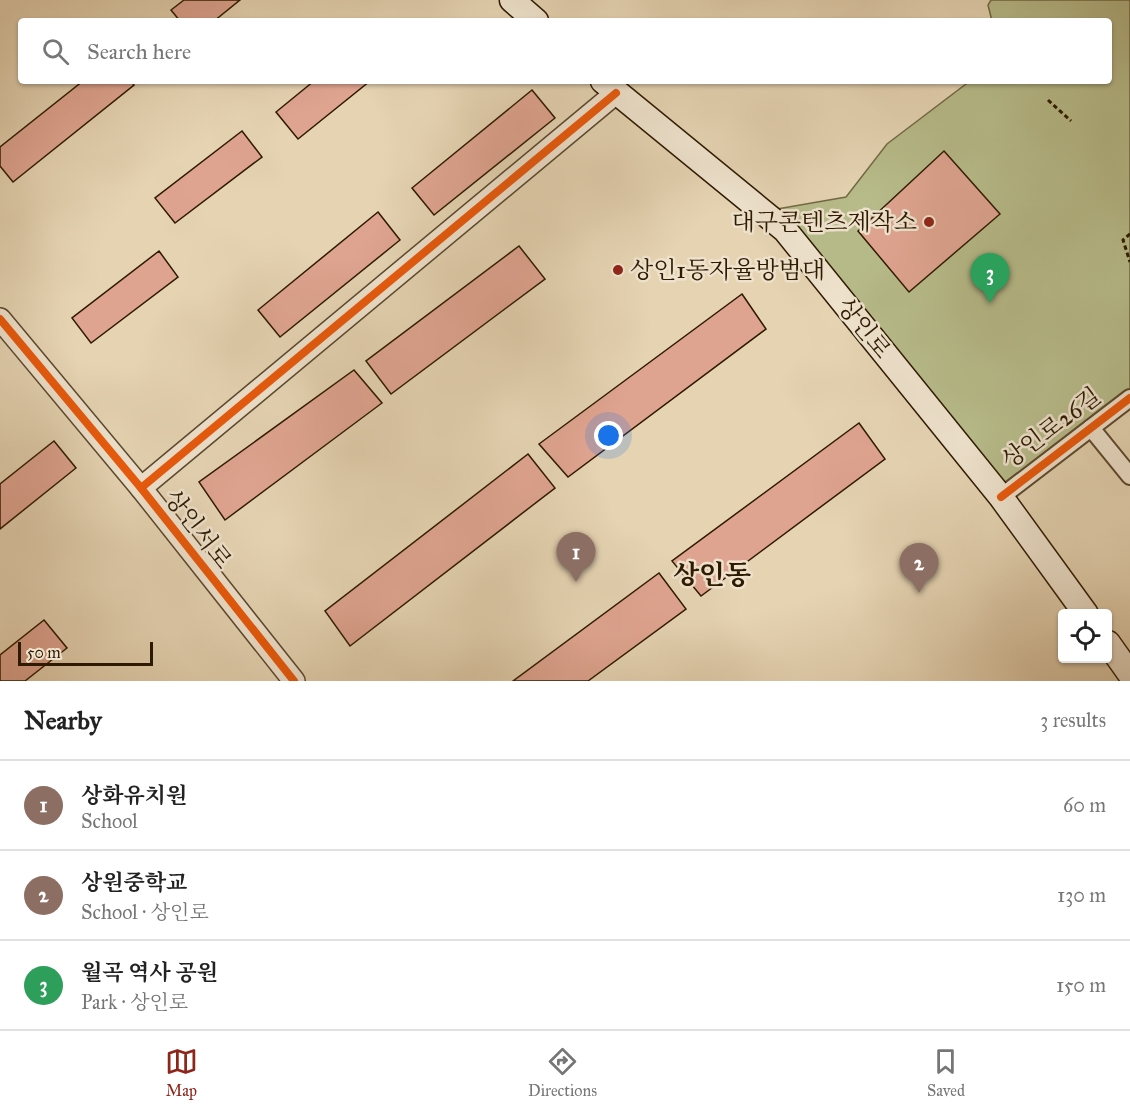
<!DOCTYPE html>
<meta charset="utf-8">
<style>
body{margin:0;font-family:"IM FELL Great Primer","Noto Serif KR",serif;background:#f6f6f6;color:#222}
.controls{position:absolute;right:18px;bottom:18px;display:grid;overflow:hidden;border-radius:6px;box-shadow:0 2px 4px #0004}
.controls button{width:54px;height:54px;display:grid;place-items:center;padding:0;border:0;border-bottom:2px solid #e0e0e0;background:#fff;color:#222;font:30px sans-serif}
.scale{position:absolute;left:18px;bottom:15px;width:135px;box-sizing:border-box;padding-left:6px;border:3px solid #2e1a00;border-top:0;font-size:16px;line-height:21px;white-space:nowrap;color:#2e1a00;-webkit-text-stroke:4px #eee2cd;paint-order:stroke}
.you{position:absolute;left:609px;top:436px;width:21px;height:21px;margin:-15px;border:4px solid #fff;border-radius:50%;background:#1a73e8;box-shadow:0 0 0 9px #1a73e833}
.badge{display:grid;place-items:center;width:39px;height:39px;border-radius:50%;background:#8f2418;color:#fff;font-size:20px;font-weight:700}
.pin{position:absolute;translate:-50% -50px;filter:drop-shadow(0 2px 3px #0008)}
.pin::after{content:'';position:absolute;top:32px;width:21px;height:18px;background:inherit;clip-path:polygon(0 0,100% 0,50% 100%)}
.list{margin:0;padding:0;list-style:none}
h2{display:flex;justify-content:space-between;align-items:center;height:78px;margin:0;padding:0 24px;font-size:26px}
h2 small{font-size:20px;font-weight:400;color:#767676}
.list li{display:grid;grid-template-columns:39px 1fr auto;gap:18px;align-items:center;box-sizing:border-box;height:90px;padding:0 24px;border-top:2px solid #e0e0e0}
.list b{display:block;font-size:22px;white-space:nowrap}
.list p{margin:0;font-size:20px;white-space:nowrap;color:#767676}
.list em{font-size:20px;font-style:normal;color:#767676}
.icon{flex:none;width:33px;height:33px;fill:none;stroke:currentColor;stroke-width:2;stroke-linecap:round;stroke-linejoin:round}
.map{position:relative;flex:none;width:1130px;height:681px;overflow:hidden}
.search{position:absolute;background:#fff;box-shadow:0 2px 4px #0004;left:18px;right:18px;top:18px;height:66px;display:flex;align-items:center;gap:15px;box-sizing:border-box;padding:0 21px;border-radius:6px;color:#767676;font-size:22px}
.sheet{height:348px;background:#fff}
nav{display:flex;justify-content:space-around;align-items:center;box-sizing:border-box;height:84px;border-top:2px solid #e0e0e0;background:#fff;font-size:16px;color:#767676}
nav a{display:grid;justify-items:center;gap:3px}
nav .on{color:#8f2418}
.map>svg:first-child{display:block}
.green{fill:#b7bb8a;stroke:#726a45;stroke-width:1.5}
.building{fill:#dfa490;stroke:#2e1a00;stroke-width:1.5}
.lines{fill:none;stroke-linecap:round;stroke-linejoin:round}
.minor-casing{stroke:#5c482c;stroke-width:20}
.tertiary-casing{stroke:#5c482c;stroke-width:24}
.secondary-casing{stroke:#2e1a00;stroke-width:27}
.path{stroke:#2e1a00;stroke-width:3;stroke-dasharray:4.5 3;stroke-linecap:butt}
.minor{stroke:#eee2cd;stroke-width:16}
.tertiary{stroke:#eee2cd;stroke-width:21}
.secondary{stroke:#eee2cd;stroke-width:24}
.cycleway-casing{stroke:#eee2cd;stroke-width:11}
.cycleway{stroke:#e8590c;stroke-width:8}
.poi-dot{fill:#8f2418;stroke:#eee2cd;stroke-width:2}
.labels{text-anchor:middle;stroke-width:5;stroke-linejoin:round;paint-order:stroke}
.poi-label{font-size:24px;fill:#2e1a00;stroke:#eee2cd;text-anchor:end}
.street-label{font-size:24px;fill:#2e1a00;stroke:#eee2cd}
.quarter-label{font-size:27px;font-weight:bold;fill:#2e1a00;stroke:#eee2cd}
</style>
<div class="map">
<svg width="1130" height="681" viewBox="0 0 1130 681">
<rect width="100%" height="100%" fill="#e5d3b2"/>
<filter id="stains"><feTurbulence type="fractalNoise" baseFrequency=".00333" numOctaves="4"/><feColorMatrix values="0 0 0 0 .2 0 0 0 0 .09 0 0 0 0 .02 0 0 0 .5 -.17"/></filter>
<radialGradient id="worn" r=".72"><stop offset=".6" stop-color="#630" stop-opacity="0"/><stop offset="1" stop-color="#630" stop-opacity=".3"/></radialGradient>
<path class="green" d="M991 0H1130V398L1001 497 777 209 846 197 887 144 970 81H1109V21H992L988 5Z"/>
<g class="building">
<path d="M184 0H240L214 21H180L171 10Z"/>
<path d="M83 81H131L134 85 13 182 0 166V147Z"/>
<path d="M314 81H370L298 139 276 112Z"/>
<path d="M532 90 555 118 434 215 412 188Z"/>
<path d="M242 131 262 157 175 223 155 198Z"/>
<path d="M944 151 1000 214 909 292 858 231Z"/>
<path d="M378 212 400 240 280 337 258 310Z"/>
<path d="M519 246 545 279 391 394 366 361Z"/>
<path d="M159 251 178 277 91 343 72 318Z"/>
<path d="M742 294 766 329 568 477 539 444Z"/>
<path d="M354 370 382 403 225 520 199 482Z"/>
<path d="M859 423 885 459 701 596 672 561Z"/>
<path d="M54 441 76 468 0 529V484Z"/>
<path d="M528 454 555 488 350 646 325 611Z"/>
<path d="M659 573 686 609 588 681H513Z"/>
<path d="M44 620 67 648 25 681H0V655Z"/>
</g>
<g class="lines">
<g class="minor-casing">
<g id="minor">
<path d="M1091 428 1130 476"/>
<path d="M1001 497 1130 398"/>
</g>
</g>
<g class="tertiary-casing">
<g id="tertiary">
<path d="M0 319 141 488 294 681"/>
<path d="M141 488 616 93"/>
</g>
</g>
<g class="secondary-casing">
<g id="secondary">
<path d="M512 0 536 21"/>
<path d="M603 81 785 230 1001 497 1086 614"/>
<path d="M1108 643 1130 674"/>
</g>
</g>
<g class="path">
<path d="M1048 100 1071 121"/>
<path d="M1130 234 1123 240 1130 262"/>
</g>
<use href="#minor" class="minor"/>
<use href="#tertiary" class="tertiary"/>
<use href="#secondary" class="secondary"/>
<g class="cycleway-casing">
<g id="cycleway">
<path d="M0 319 141 488 294 681"/>
<path d="M141 488 616 93"/>
<path d="M1001 497 1130 398"/>
</g>
</g>
<use href="#cycleway" class="cycleway"/>
</g>
<g class="poi-dot">
<circle cx="929" cy="222" r="6"/>
<circle cx="618" cy="270" r="6"/>
</g>
<g class="labels">
<g class="poi-label">
<text x="917" y="230">대구콘텐츠제작소</text>
<text x="630" y="278" text-anchor="start">상인1동자율방범대</text>
</g>
<g class="street-label">
<text transform="translate(864 328) rotate(51)" y="8">상인로</text>
<text transform="translate(1051 428) rotate(-37)" y="8">상인로26길</text>
<text transform="translate(198 529) rotate(52)" y="8">상인서로</text>
</g>
<g class="quarter-label">
<text x="712" y="584">상인동</text>
</g>
</g>
<rect width="100%" height="100%" filter="url(#stains)"/>
<rect width="100%" height="100%" fill="url(#worn)"/>
</svg>
<div class="controls">
<button><svg class="icon" aria-label="locate" viewBox="0 0 24 24"><circle cx="12" cy="12" r="6"/><path d="M12 2v4M12 18v4M2 12h4M18 12h4"/></svg></button>
</div>
<div class="scale">50 m</div>
<div class="you"></div>
<div class="pin badge" style="left:576px;top:582px;background:#8d6e63">1</div>
<div class="pin badge" style="left:919px;top:593px;background:#8d6e63">2</div>
<div class="pin badge" style="left:990px;top:303px;background:#2e9e5b">3</div>
<div class="search"><svg class="icon" aria-label="search" viewBox="0 0 24 24"><circle cx="10" cy="10" r="6"/><path d="M15 15l6 6"/></svg>Search here</div>
</div>
<section class="sheet">
<h2>Nearby<small>3 results</small></h2>
<ul class="list">
<li><span class="badge" style="background:#8d6e63">1</span><div><b>상화유치원</b><p>School</p></div><em>60 m</em></li>
<li><span class="badge" style="background:#8d6e63">2</span><div><b>상원중학교</b><p>School · 상인로</p></div><em>130 m</em></li>
<li><span class="badge" style="background:#2e9e5b">3</span><div><b>월곡 역사 공원</b><p>Park · 상인로</p></div><em>150 m</em></li>
</ul>
</section>
<nav>
<a class="on"><svg class="icon" aria-label="map" viewBox="0 0 24 24"><path d="M3 6l6-2 6 2 6-2v14l-6 2-6-2-6 2zM9 4v14M15 6v14"/></svg>Map</a>
<a><svg class="icon" aria-label="directions" viewBox="0 0 24 24"><path d="M12 3l9 9-9 9-9-9zM9 14v-3h6M13 9l2 2-2 2"/></svg>Directions</a>
<a><svg class="icon" aria-label="saved" viewBox="0 0 24 24"><path d="M7 4h10v16l-5-4-5 4z"/></svg>Saved</a>
</nav>
